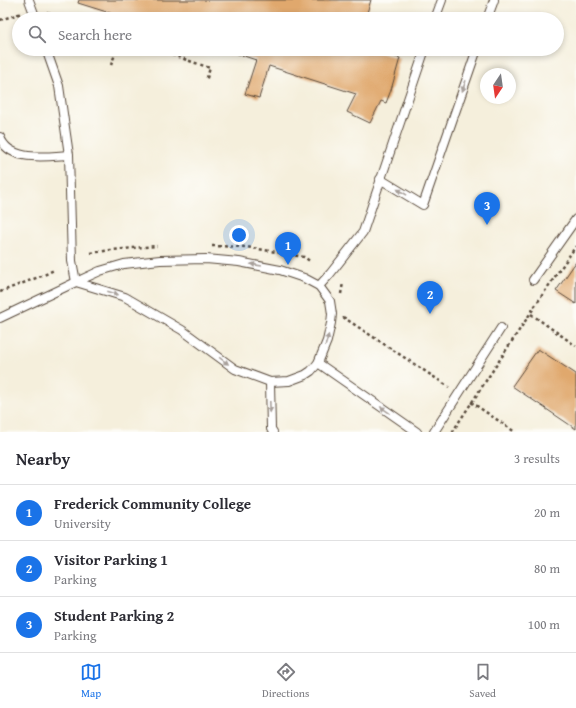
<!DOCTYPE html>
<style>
body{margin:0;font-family:"Gentium Book Plus",serif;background:#f2f2f3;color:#2b2b33}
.compass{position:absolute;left:480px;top:68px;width:36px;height:36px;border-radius:50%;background:#fff;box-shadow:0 2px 6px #0003;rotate:193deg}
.you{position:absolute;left:239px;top:235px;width:14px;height:14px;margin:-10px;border:3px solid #fff;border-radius:50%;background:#1a73e8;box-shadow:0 0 0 6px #1a73e833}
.badge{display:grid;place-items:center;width:26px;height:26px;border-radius:50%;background:#1a73e8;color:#fff;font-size:13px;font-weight:700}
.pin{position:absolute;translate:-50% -33px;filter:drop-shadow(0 1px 2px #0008)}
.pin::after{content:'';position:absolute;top:21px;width:14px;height:12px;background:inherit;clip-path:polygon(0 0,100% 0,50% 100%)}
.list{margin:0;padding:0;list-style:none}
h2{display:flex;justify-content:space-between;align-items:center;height:52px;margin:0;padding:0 16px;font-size:17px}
h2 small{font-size:13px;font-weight:400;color:#7c7c81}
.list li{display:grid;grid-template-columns:26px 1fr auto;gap:12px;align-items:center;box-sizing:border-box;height:56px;padding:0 16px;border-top:1px solid #e1e1e2}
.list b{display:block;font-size:15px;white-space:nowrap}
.list p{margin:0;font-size:13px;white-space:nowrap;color:#7c7c81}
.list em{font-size:13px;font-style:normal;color:#7c7c81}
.icon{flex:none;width:22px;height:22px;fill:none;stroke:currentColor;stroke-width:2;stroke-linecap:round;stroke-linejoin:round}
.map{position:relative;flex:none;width:576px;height:432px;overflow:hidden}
.search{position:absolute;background:#fff;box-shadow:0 2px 6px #0003;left:12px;right:12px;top:12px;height:44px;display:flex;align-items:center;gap:10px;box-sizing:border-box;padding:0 14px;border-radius:22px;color:#7c7c81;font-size:15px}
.sheet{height:220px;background:#fff}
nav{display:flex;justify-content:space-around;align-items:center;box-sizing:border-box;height:56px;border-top:1px solid #e1e1e2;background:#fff;font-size:11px;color:#7c7c81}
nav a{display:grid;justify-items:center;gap:2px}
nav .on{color:#1a73e8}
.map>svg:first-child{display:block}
.building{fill:#e0a86d}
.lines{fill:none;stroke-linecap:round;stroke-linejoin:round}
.lane-casing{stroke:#57483a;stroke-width:10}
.path{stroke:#57483a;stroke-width:2.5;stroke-dasharray:3 3;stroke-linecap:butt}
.lane{stroke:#fff;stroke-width:8}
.oneway{fill:#a79f9a}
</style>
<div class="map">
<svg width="576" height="432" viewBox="0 0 576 432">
<rect width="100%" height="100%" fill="#fdfcf7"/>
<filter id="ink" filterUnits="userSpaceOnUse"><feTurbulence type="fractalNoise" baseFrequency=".025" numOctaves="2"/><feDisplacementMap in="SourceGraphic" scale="8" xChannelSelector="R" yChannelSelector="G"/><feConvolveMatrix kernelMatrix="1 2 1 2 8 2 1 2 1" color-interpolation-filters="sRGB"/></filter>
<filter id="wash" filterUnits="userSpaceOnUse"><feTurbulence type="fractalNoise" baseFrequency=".012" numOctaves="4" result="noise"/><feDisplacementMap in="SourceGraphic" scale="16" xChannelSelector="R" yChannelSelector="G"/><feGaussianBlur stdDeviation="0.9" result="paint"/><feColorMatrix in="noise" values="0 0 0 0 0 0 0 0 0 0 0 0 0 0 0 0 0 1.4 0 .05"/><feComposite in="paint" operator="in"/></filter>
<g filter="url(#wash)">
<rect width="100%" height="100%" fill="#f5efdc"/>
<g id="blocks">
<g class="building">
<path d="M79 0H371L365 19H129L78 3Z"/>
<path d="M233 49H365L400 58 391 90 386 103 381 101 370 123 347 112 356 94 269 66 259 98 245 94 256 60 232 52Z"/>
<path d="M576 262V304L556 291Z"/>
<path d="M538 349 576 374V429L512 386Z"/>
</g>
</g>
</g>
<g filter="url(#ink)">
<use href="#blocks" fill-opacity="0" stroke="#57483a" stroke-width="1"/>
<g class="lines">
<g class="lane-casing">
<g id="lane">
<path d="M29 0 36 19"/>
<path d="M435 19 442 0"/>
<path d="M487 19 494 0"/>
<path d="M46 49 59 86 69 155 72 261 76 282"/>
<path d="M0 137C9 163 48 156 69 155"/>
<path d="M380 179 423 205 477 49"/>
<path d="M533 280 576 219"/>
<path d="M319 286 330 274 363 232 425 49"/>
<path d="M0 318 76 282 100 271 124 264 160 260 206 259 239 262 280 270 304 278 319 286 330 301 332 314 331 323 327 341 318 363 311 371 305 375 289 381 270 382 235 369 182 330 125 297 76 282"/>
<path d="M318 363 417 432"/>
<path d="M270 382 271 429 273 432"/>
<path d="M434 432 501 328"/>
</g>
</g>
<g class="path">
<path d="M47 13 65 19"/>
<path d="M0 20 22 13"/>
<path d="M155 49 210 68 206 81"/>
<path d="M111 65 117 49"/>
<path d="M212 246 247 247 304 257 311 262"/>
<path d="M91 253 111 250 157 246"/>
<path d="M0 292 44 275 54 270"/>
<path d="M341 294 343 283"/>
<path d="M531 314 576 346"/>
<path d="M343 317 449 387"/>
<path d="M471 402 515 432"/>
<path d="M454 432 453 431 541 297 576 246"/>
</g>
<use href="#lane" class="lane"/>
</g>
<defs><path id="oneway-solid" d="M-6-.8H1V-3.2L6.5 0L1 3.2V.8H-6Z"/></defs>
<g class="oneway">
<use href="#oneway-solid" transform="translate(464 86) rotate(109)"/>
<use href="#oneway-solid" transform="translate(402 192) rotate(-149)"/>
<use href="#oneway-solid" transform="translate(256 265) rotate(-171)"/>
<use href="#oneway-solid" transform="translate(113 293) rotate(17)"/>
<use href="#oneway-solid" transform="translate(327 340) rotate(-73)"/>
<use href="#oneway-solid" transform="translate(224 361) rotate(36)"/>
<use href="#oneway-solid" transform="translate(270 407) rotate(88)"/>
<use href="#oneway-solid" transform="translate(385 410) rotate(-145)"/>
</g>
</g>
</svg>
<svg class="compass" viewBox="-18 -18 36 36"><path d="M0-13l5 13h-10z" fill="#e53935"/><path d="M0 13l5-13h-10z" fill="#7c7c81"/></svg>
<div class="you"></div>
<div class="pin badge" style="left:288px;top:265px">1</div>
<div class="pin badge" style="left:430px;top:314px">2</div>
<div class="pin badge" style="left:487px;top:225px">3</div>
<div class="search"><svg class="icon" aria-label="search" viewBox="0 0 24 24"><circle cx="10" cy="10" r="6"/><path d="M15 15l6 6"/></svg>Search here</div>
</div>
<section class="sheet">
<h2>Nearby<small>3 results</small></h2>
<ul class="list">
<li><span class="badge">1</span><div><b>Frederick Community College</b><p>University</p></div><em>20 m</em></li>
<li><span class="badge">2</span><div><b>Visitor Parking 1</b><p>Parking</p></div><em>80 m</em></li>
<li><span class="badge">3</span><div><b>Student Parking 2</b><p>Parking</p></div><em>100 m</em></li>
</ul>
</section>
<nav>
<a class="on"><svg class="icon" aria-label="map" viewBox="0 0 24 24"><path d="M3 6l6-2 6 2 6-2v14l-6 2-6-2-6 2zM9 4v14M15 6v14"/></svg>Map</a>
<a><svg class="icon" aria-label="directions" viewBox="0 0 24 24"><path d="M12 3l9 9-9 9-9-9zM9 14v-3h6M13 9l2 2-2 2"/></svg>Directions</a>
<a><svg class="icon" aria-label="saved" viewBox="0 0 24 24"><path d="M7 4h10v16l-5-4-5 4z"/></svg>Saved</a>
</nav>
